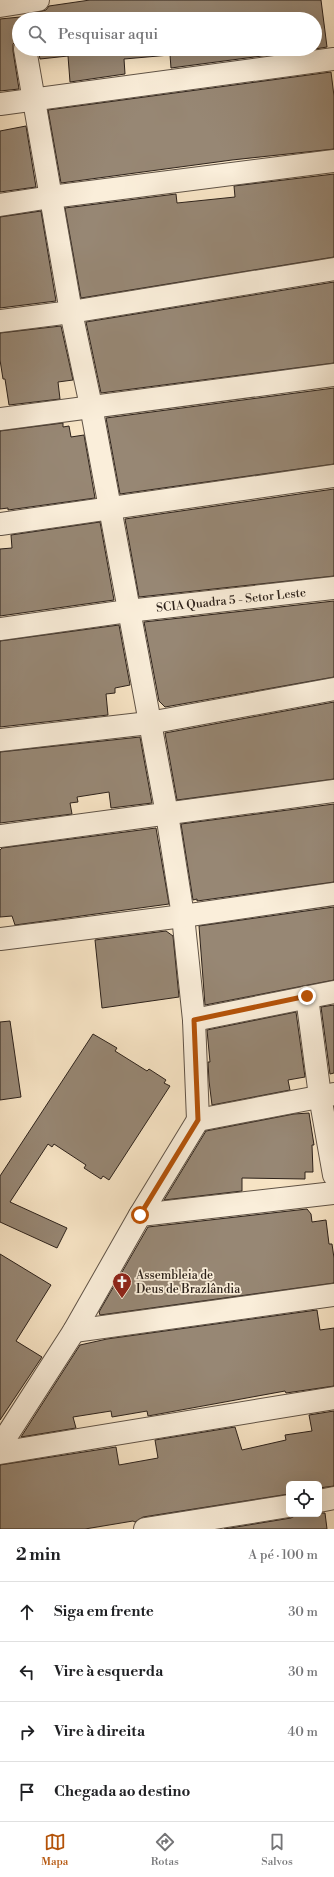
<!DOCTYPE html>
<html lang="pt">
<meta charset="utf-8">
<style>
body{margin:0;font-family:"Libre Bodoni",serif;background:#f2f2f2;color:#202124}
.controls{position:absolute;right:12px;bottom:12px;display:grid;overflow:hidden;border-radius:6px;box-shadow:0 4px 16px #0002}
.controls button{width:36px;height:36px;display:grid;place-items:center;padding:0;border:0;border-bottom:1px solid #e0e0e0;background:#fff;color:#202124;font:20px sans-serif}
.stop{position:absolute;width:12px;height:12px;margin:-9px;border:3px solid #b45309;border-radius:50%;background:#fff}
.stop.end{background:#b45309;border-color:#fff;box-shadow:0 1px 4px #0008}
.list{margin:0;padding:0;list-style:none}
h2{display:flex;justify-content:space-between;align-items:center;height:52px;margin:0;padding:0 16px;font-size:17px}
h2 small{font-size:13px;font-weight:400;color:#757577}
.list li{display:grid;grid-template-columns:26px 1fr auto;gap:12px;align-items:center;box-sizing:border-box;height:60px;padding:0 16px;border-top:1px solid #e0e0e0}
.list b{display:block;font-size:15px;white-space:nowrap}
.list em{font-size:13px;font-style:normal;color:#757577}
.icon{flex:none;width:22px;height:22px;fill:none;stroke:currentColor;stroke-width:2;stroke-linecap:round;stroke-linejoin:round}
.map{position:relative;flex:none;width:334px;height:1529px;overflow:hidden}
.search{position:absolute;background:#fff;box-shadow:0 4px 16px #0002;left:12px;right:12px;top:12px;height:44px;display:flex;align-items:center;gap:10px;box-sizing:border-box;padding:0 14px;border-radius:22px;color:#757577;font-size:15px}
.sheet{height:292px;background:#fff}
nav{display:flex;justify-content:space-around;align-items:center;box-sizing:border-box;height:56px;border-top:1px solid #e0e0e0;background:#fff;font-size:11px;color:#757577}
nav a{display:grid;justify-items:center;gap:2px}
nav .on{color:#b45309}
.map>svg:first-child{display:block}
.building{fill:#978774;stroke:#2d221b}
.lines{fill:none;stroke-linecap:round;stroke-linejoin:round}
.street-casing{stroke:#605346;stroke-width:24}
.street{stroke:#faeeda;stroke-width:22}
.route{stroke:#b45309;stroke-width:5}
.labels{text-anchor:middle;stroke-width:3.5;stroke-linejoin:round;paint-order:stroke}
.street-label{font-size:12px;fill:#2d221b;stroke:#faeeda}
.poi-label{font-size:12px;fill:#2d221b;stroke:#faeeda;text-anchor:start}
</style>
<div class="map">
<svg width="334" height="1529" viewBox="0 0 334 1529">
<rect width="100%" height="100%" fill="#f8e5c6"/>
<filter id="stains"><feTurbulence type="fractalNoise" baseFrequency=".005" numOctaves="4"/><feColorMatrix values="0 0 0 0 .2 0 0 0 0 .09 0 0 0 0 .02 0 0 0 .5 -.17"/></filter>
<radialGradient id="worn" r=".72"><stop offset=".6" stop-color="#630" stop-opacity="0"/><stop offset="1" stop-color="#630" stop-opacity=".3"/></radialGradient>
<g class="building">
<path d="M90 0H321L327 47 315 49V19H19V38L13 44V51L19 89 0 91V19L30 16 29 14 46 10 49 6Z"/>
<path d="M38 49H315L171 68 170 55 124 59 125 74 70 82 68 56 40 59Z"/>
<path d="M331 72 334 96V149L232 160 61 183 48 110Z"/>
<path d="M26 126 36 187 0 192V131Z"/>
<path d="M334 174V257L81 298 65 208 176 194 177 203 235 197 234 186Z"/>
<path d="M41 211 56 301 0 308V217Z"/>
<path d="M334 282V363L101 393 86 322Z"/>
<path d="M61 326 73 380 58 382 60 399 9 405 5 379H3L0 360V333Z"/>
<path d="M334 388V464L120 494 106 418Z"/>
<path d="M63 423V427L69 426 71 437 84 435 95 498 8 510V508L0 509V431Z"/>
<path d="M334 489V576L139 597 125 519Z"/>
<path d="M100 522 114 600 0 616V549L12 548 11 535Z"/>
<path d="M334 601V677L165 707 159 701 144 622Z"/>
<path d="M119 625 130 685 115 688V693L106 694 108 715 0 727V641Z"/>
<path d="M334 702V779L177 800 165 733Z"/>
<path d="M140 737 152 803 111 808 109 792 77 797 78 802 70 803 72 814 0 823V752Z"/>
<path d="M334 804V882L197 901V899L193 900 181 824Z"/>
<path d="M156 828 169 904 15 925 12 916 0 917V850L2 848Z"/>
<path d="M334 907V980L205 1005 199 926Z"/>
<path d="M166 931 173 936 179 997 102 1008 95 940Z"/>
<path d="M334 1005V1073L330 1074 321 1007Z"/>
<path d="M296 1012 305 1077 288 1080 290 1090 212 1105 209 1081 208 1062H210L207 1030Z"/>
<path d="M10 1021 21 1097 0 1100V1022Z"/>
<path d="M93 1034 117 1048 115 1051 147 1071 149 1069 166 1080 164 1083 170 1086 109 1180 103 1176 101 1179 84 1168 86 1165 54 1144 52 1147 48 1144 10 1202 67 1228 57 1248 0 1222V1176Z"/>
<path d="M309 1113 314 1145H312L313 1172H305V1179L242 1178V1191L164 1200 206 1131 294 1114Z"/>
<path d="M307 1209 311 1214 312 1222 326 1220 329 1244H332L334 1258V1283L100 1315 99 1312 148 1227Z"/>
<path d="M0 1254 51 1285 16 1341 42 1357 0 1420Z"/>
<path d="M317 1310 320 1330 334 1328V1386L286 1393 285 1391 148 1416 147 1411 112 1417 111 1411 73 1417 76 1428 21 1437 80 1345 107 1339Z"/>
<path d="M334 1411V1486L319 1488V1484H289V1494L143 1517 135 1522 133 1521 85 1529H0V1465L116 1447 119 1465 158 1458 155 1440 235 1427 242 1450 286 1440 285 1435 312 1431 309 1415Z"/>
<path d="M319 1513H325L327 1529H224L291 1518 298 1514Z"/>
</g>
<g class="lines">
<g class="street-casing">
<g id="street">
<path d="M0 6 38 0"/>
<path d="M25 49 71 312 91 406 167 814 183 916 194 1020 198 1120"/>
<path d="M0 104 334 59"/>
<path d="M0 205 51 197 334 161"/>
<path d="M0 321 71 312 334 269"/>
<path d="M0 419 334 375"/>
<path d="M0 524 334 476"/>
<path d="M0 629 128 611 334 588"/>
<path d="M0 740 149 723 334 689"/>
<path d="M0 836 334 791"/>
<path d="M0 939 183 916 334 894"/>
<path d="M307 997 320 1096 334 1175"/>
<path d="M194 1020 334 992"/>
<path d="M198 1120 334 1094"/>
<path d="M140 1215 334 1193"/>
<path d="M74 1331 334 1295"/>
<path d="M0 1446 74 1331 140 1215 198 1120"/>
<path d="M0 1453 334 1398"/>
<path d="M319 1501 334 1498"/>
<path d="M145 1529 289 1506"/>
</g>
</g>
<use href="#street" class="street"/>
</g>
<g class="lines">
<path class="route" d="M140 1215 198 1120 194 1020 307 996"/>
</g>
<defs>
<g id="church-pin" transform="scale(1)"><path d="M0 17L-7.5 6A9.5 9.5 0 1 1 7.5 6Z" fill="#8f2418" stroke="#faeeda"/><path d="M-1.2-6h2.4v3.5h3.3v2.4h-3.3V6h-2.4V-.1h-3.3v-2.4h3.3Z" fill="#fff"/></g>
</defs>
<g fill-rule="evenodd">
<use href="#church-pin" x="122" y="1282"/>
</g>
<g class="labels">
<g class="street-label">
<text transform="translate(231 600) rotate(-6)" y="4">SCIA Quadra 5 - Setor Leste</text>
</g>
<g class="poi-label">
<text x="136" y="1279">Assembleia de<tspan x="136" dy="14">Deus de Brazlândia</tspan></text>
</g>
</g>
<rect width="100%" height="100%" filter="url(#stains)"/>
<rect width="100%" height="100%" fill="url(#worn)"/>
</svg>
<div class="controls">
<button><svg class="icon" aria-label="locate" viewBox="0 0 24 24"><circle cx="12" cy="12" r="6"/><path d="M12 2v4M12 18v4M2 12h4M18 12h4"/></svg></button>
</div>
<div class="stop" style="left:140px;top:1215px"></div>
<div class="stop end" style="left:307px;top:996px"></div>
<div class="search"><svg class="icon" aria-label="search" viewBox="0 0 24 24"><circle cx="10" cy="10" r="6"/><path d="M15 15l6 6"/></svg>Pesquisar aqui</div>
</div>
<section class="sheet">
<h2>2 min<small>A pé · 100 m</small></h2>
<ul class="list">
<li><svg class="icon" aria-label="ahead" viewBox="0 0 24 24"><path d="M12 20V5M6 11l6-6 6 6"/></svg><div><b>Siga em frente</b></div><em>30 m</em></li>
<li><svg class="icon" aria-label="left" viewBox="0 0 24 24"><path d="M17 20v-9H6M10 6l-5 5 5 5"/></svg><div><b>Vire à esquerda</b></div><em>30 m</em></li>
<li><svg class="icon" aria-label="right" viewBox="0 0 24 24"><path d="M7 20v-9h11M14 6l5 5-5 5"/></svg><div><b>Vire à direita</b></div><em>40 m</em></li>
<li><svg class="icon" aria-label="arrive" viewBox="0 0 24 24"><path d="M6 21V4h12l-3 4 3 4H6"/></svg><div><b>Chegada ao destino</b></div></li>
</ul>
</section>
<nav>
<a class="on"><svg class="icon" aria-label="map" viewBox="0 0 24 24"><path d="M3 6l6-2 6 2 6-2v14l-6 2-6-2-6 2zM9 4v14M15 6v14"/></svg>Mapa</a>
<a><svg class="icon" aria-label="directions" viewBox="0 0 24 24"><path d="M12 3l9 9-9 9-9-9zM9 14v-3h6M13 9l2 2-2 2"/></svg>Rotas</a>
<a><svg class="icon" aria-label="saved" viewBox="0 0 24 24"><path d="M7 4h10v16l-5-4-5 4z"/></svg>Salvos</a>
</nav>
